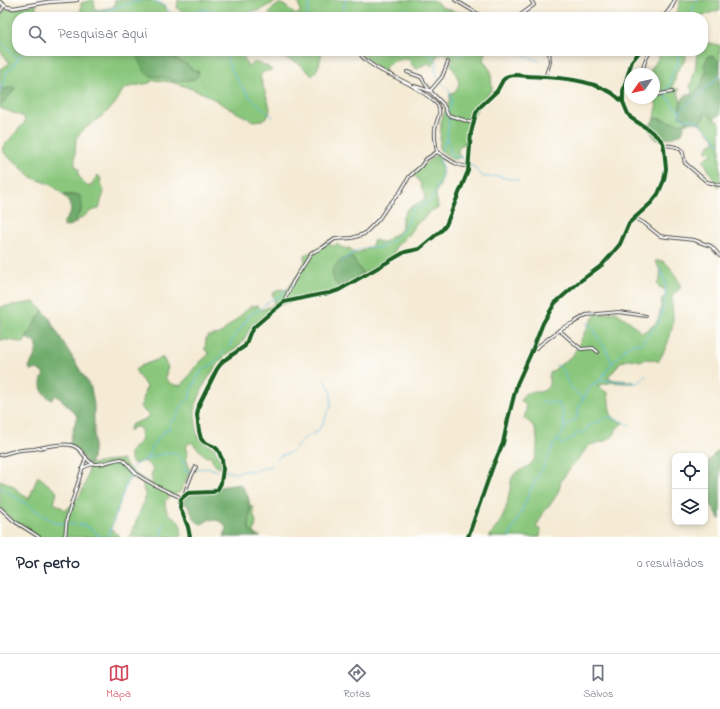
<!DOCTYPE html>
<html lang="pt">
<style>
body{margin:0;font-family:"Indie Flower",sans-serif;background:#f2f2f3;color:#1f2937}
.controls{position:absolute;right:12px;bottom:12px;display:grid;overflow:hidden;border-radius:8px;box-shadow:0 2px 6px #0003}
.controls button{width:36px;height:36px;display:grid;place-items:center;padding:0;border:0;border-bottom:1px solid #e0e1e3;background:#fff;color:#1f2937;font:20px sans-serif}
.compass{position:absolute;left:624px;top:68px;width:36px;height:36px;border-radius:50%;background:#fff;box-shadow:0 2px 6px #0003;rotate:236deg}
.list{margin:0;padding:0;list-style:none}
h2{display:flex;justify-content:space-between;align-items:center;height:52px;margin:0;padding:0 16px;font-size:17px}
h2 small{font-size:13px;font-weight:400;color:#747a83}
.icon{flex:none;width:22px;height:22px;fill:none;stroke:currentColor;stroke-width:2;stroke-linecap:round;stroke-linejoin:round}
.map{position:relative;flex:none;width:720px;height:537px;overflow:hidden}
.search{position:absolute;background:#fff;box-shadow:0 2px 6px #0003;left:12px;right:12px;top:12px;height:44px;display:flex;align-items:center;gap:10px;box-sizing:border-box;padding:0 14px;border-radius:16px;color:#747a83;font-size:15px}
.sheet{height:116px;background:#fff}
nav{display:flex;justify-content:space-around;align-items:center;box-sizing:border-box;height:56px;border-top:1px solid #e0e1e3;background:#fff;font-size:11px;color:#747a83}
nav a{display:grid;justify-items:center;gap:2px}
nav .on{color:#d1495b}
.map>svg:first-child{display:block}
.green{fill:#8ac77d;stroke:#5a7954}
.forest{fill:#6fac6c;stroke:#4d6c4c}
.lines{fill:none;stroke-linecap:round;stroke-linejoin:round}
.stream{stroke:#67bce4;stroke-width:1}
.street-casing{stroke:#494844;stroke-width:4}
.secondary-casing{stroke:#494844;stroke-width:4.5}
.street{stroke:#fff;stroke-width:2}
.secondary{stroke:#fff;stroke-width:2.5}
.cycleway-casing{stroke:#fdfcf7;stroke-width:6}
.cycleway{stroke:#1b5e20;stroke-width:4}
</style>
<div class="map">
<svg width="720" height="537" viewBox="0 0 720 537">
<rect width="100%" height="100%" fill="#fdfcf7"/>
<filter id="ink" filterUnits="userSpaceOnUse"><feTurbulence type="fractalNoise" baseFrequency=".025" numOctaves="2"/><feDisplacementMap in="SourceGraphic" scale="8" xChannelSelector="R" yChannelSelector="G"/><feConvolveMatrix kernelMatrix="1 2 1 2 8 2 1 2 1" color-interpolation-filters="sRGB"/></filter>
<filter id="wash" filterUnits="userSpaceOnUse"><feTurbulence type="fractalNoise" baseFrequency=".012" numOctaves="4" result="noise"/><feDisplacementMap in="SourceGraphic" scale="16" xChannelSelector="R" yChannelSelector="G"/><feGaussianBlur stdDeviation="0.9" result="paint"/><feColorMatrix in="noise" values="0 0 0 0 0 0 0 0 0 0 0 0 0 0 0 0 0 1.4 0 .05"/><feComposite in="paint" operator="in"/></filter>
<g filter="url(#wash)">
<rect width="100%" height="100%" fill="#f5ebd5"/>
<g class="green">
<path d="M91 0H94L95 9 97 10 108 8 115 6V0H152L164 7 171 17H74L77 13 81 12V3Z"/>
<path d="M178 0H279L260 10 249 12 248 17H186L185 14 177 8Z"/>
<path d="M297 0H434L442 7 457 12 463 17H268L271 10 280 3C286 6 290 9 294 14L296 15 300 12 299 4Z"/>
<path d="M680 0H720V10L710 13 701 17H674L678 9Z"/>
<path d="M36 4V13L29 14 28 17H17V51H134L145 71 169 78 172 81 195 71 185 63 177 60 172 56 156 51H148H243L240 52 239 54C244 56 245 60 247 64L246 65 247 66C249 65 251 64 253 63 258 62 269 66 272 70 268 71 262 71 260 76L270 108 269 115 263 120 253 121 234 111 205 94 184 86 171 82 154 80 149 83 129 87 123 90 118 99 114 105 102 116 83 130 76 138 75 157V165L79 170 78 175 83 182 88 187 91 185 98 175 101 179 100 181 104 192 101 201 100 207 98 209 91 211 77 221 76 218 81 211 79 195H63L57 189 51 185 39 180 33 178 5 154 2 148 25 122 24 117 0 108 1 104 15 89 14 87H11L6 89 0 88V69L10 63 0 51V10L5 9H11Z"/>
<path d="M705 42 719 45 720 46V65L719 62 704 75 703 81 701 85 691 97 690 96 692 91 690 87 695 70 697 53 698 51H703V44Z"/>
<path d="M245 51H322C320 62 320 67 312 76 307 71 303 66 298 63 284 56 260 53 245 51Z"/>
<path d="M359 51H486L485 53 483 60 491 71 492 90 479 105 469 124 466 144 461 145 458 150V154L461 157 453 160 439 149C441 140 440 131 441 122 443 112 450 106 450 94 466 88 456 74 450 63L453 60 452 58 451 59 447 54 442 53 437 56 435 63 432 66 428 63 422 66 418 69C412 68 411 62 408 58L394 61 385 67 386 73 380 72 374 65 368 61Z"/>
<path d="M661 51H685L686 59 676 73 675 80 672 88 679 89 678 92 681 102 680 103V117H685L687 123 678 124 662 119 655 118C656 112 658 104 654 98V74H649C652 66 659 60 661 51Z"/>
<path d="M706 112 713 119H714L720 123V183L718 187 703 160 712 154 710 151 707 152V149L708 146 716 141 705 128 699 123 702 120Z"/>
<path d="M437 154C442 165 444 175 440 185 438 189 436 190 436 194 436 199 438 202 438 207L437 209 430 211 425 217 415 225 408 235 395 248 394 256 363 274 352 257 350 256C338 261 330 267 334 280 335 283 338 285 340 288L323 295 322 293 304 297 274 307 251 327 243 341 236 349 225 356 217 365 205 383 196 404 195 414 197 434 200 439 214 448 217 452 221 462 222 468 218 467 212 461 211 455 206 457 191 442 186 446 188 453 186 457 190 471 185 483 180 492 170 496 165 501C165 519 178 515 181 527 182 530 181 534 180 537H129L131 535 146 496 143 489V483L130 478 126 484 111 529 121 537H38L30 531 14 522 0 509V480C4 482 9 483 13 486 18 490 23 495 29 499L38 476 57 492 54 503 66 510C70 506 74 503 78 498 85 488 88 475 89 464 100 464 111 459 123 460 129 471 140 478 152 484L153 482 151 477 153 469 146 462 142 461 134 464C122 451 138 448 142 438L140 434 142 430 137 427H134L128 432 132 424 143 420 150 416 141 408 140 406 143 401 145 390 147 388 135 370 141 366 161 358H163L168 367 165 377C168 384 175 386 182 385L196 366 209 354 208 352 205 350 206 339 208 336 220 334 251 306H258L262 310 273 305 275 299 272 294 280 289 285 290 288 289 305 264 304 255 316 250 329 240 330 245 333 246 337 244C342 248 345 249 350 248L353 253 355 254 358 253 371 247 374 240 381 242H384L393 235 399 232 402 228V219L406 212 405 211C411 206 418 204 425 199 425 194 424 193 422 189 420 182 419 178 411 174Z"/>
<path d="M655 261H664C671 268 679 278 681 288L674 293 672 296C671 303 673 310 673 318 673 333 666 349 658 362L655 360 647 359 641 361 630 359 625 361 620 362 614 371 610 374 608 378 615 380 632 381 634 382 635 383H622L612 382 597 386 608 393C609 399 609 415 614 419 617 421 621 421 624 422L616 429 615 434 612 437 605 441 590 445 586 449 576 462 571 467 561 481 559 490 553 501 549 506 545 510 536 527 541 530 540 537H489C496 528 503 519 506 508 508 502 508 496 510 490 511 486 510 482 512 478 515 470 526 469 531 464 539 456 539 434 533 426 530 423 527 420 524 418L526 411V406L521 401C522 398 523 395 526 393 532 391 542 394 547 388 551 383 548 378 550 373L573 355 590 323 596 314 616 312 633 324 641 333C661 323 659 318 662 299L666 295 665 289 660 288 657 284C663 277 660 268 655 261Z"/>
<path d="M34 302 43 310 28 334 24 343 9 340H0V307Z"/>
<path d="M251 505 253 507 254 516 256 522 254 532 256 535 261 537H256L249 529Z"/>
</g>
<g class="forest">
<path d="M134 51H156L169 55 177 60 185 63 193 70 199 72 198 76 193 80 172 81C166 74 154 79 147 74 144 72 135 54 134 51Z"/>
<path d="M708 56C714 56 718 59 720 65V115L713 119 706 112 702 120 699 123 696 122 687 123 685 117H680C679 107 680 100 688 93L691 96C695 93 698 89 701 85 704 80 703 76 707 72L704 65Z"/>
<path d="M11 87H14L15 89 0 106V88L6 89Z"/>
<path d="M655 118C665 119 674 125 684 123 684 127 684 130 682 133 677 137 663 140 657 140L654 137 649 128 650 125Z"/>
<path d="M63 195H79C84 203 82 211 76 218L77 221 72 225 64 227 63 223C65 220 70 215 71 211 71 206 67 198 63 195Z"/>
<path d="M350 256 352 257 363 274 340 288 334 282 332 270 340 261Z"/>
<path d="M43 310 51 320V322L91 388 94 405V444L92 458 91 462 89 464 86 463 79 452 69 445 77 416 64 402 56 395 52 400C41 394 38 385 44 374L37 369 31 371 29 367C31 363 38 351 37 346 36 343 29 340 27 338L28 336H27Z"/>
<path d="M720 448V520L705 494V465Z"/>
<path d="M240 484C253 498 250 511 249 529L256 537H224L226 528C223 521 219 520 211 520L210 519 202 524C189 522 194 503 178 501L187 494 201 492 218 487Z"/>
</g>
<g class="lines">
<g class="stream">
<path d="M152 0 163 4 175 17"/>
<path d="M84 17 96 12 107 10 143 0"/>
<path d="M187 17C191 13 196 10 202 10 205 9 209 11 212 11L218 17"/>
<path d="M305 17 308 13 310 0"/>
<path d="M343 17 342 12 346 0"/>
<path d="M371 17 387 15 405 9 408 11 427 17"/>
<path d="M691 17 694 5 699 0"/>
<path d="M0 41 18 58"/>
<path d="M227 51V59L228 62 236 78 249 96 274 118"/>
<path d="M427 51 438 62 435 68V71L442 83 449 90 451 97 452 101 450 108 446 115 449 118V120L447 138 441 151"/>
<path d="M455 51 461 55"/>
<path d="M517 51C524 56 532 58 540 61"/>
<path d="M679 51 677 65 671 75 670 84 666 90V97L670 100 674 106 679 110 681 117 685 119 696 120 709 131 720 145"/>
<path d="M0 91 7 72 12 67 24 51"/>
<path d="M679 112C683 110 685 106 688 104 699 95 709 85 720 76"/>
<path d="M447 139 452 155 453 157H462L465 162"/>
<path d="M467 163 475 168 482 176 484 177 498 176 509 179H515L519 181"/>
<path d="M340 262C348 257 357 249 367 247 373 246 377 250 384 246 393 241 403 232 408 222 409 219 410 214 412 211 415 207 419 208 423 206 431 203 436 191 438 184 440 179 443 171 442 166 441 161 439 159 440 154"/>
<path d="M585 324H590L594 329 600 342 605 347 612 363"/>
<path d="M229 347 233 338 242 327 250 315 263 307 270 300 277 298 284 292 286 289"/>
<path d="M556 365C564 368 564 374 567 381 570 388 578 393 583 399"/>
<path d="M600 380 610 366 627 347C631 343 637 344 642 343L653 329 659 321 664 303 665 296 666 285 660 268"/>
<path d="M541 402 548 403H557L559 404 563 414 564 429"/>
<path d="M557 440 559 441 561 444H565L568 440 575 437 576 433 578 432 582 433 587 429 591 424 600 421 606 417 613 418 630 425"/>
<path d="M146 459 156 441 165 431 169 429 171 421 177 417 179 413 180 408 190 397 191 390 201 371 203 369 214 364 226 350"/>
<path d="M132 468C136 461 169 450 176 453 182 456 185 466 186 472L193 470"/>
<path d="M197 469 210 468 218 471"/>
<path d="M224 471 235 473 245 471H253L270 466 280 456 292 452 294 450 302 440 308 436 314 433 319 430 324 421 328 411 331 407V392L325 379"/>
<path d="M0 487 31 507 55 523 83 525 93 530 100 537"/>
<path d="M108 537 131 470"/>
<path d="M160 537 163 527V523"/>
<path d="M509 537 520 514 532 487 545 464 554 444 563 433 568 424 577 418 578 414 580 404 586 395 591 385 600 381 604 380 636 383 640 382 646 375"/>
</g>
</g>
</g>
<g filter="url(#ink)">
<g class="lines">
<g class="street-casing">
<g id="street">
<path d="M455 0 483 17"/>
<path d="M0 12 4 6"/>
<path d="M519 16 534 5 531 0"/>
<path d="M510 17 519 16 521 17"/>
<path d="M358 51C364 61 374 67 384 72 388 74 392 75 395 77 410 84 425 92 437 104 443 113 436 120 435 129 434 136 436 145 437 152"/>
<path d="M407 72 421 77 429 90 443 104 448 115 473 123"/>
<path d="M642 74 645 61 650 51"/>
<path d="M545 78 550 62 549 51"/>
<path d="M414 86 421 88 430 91 442 77 448 62"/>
<path d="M654 95 672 92"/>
<path d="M664 145C671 146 682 146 683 154 684 158 684 160 685 163L707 182 720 185"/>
<path d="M437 152C447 157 456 167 468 166"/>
<path d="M634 218 644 223 660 236 667 237 694 240 705 244 711 246 720 256"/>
<path d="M284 302 286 297 293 282 311 254 315 251 322 248 335 239 352 238 364 234 379 219 387 207 401 191 409 177 421 166 426 159 437 152"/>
<path d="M559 330 581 349 593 348 598 352"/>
<path d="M532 351 562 328 573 323 586 315 619 312 646 316"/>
<path d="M0 455C5 454 10 452 15 451 21 450 28 449 34 449 46 447 58 443 71 445 84 448 85 463 95 464 104 465 113 459 122 459 128 464 132 470 138 475 151 485 167 491 182 498"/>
<path d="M82 468 92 464"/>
<path d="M184 495 190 479 196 467"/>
<path d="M0 508 14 521 39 537"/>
<path d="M65 537 67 518 86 457"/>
<path d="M190 537 188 527 180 507 181 499 188 493 213 492 218 489 221 483 223 469 222 459 218 450 215 447 204 442 201 439 199 431 197 415 199 405 217 369 223 361 245 346 250 333 254 327 268 315 284 302 322 294 330 293 339 290 405 252 419 249 442 230 446 225 468 171 471 133 476 113 480 107 497 91 503 80 508 76 515 75C545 78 581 76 608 91 613 93 618 98 623 102"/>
</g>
</g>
<g class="secondary-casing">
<g id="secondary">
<path d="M0 2 7 7 14 8 48 2 77 0"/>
<path d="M664 17 671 8 675 0"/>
<path d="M468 537 493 466 503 443 508 419 517 384 532 351 543 323 555 303 579 282 602 265 610 256 620 244 629 223 651 203 658 194 664 180 666 169 664 148 663 143 660 139 648 129 631 118 628 114 623 102V91L630 67 632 61 640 51"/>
</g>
</g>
<use href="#street" class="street"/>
<use href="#secondary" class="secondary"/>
<g class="cycleway-casing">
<g id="cycleway">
<path d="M190 537 188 527 180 507 181 499 188 493 213 492 218 489 221 483 223 469 222 459 218 450 215 447 204 442 201 439 199 431 197 415 199 405 217 369 223 361 245 346 250 333 254 327 268 315 284 302 322 294 330 293 339 290 405 252 419 249 442 230 446 225 468 171 471 133 476 113 480 107 497 91 503 80 508 76 515 75C545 78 581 76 608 91 613 93 618 98 623 102"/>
<path d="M468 537 493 466 503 443 508 419 517 384 532 351 543 323 555 303 579 282 602 265 610 256 620 244 629 223 651 203 658 194 664 180 666 169 664 148 663 143 660 139 648 129 631 118 628 114 623 102V91L630 67 632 61 640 51"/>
</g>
</g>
<use href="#cycleway" class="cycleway"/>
</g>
</g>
</svg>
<div class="controls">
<button><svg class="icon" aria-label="locate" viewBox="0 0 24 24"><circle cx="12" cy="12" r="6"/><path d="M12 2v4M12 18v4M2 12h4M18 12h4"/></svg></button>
<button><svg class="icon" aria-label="layers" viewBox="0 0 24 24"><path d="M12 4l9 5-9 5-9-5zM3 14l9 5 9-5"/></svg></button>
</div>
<svg class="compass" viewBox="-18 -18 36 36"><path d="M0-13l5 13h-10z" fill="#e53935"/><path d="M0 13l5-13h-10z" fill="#747a83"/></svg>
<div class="search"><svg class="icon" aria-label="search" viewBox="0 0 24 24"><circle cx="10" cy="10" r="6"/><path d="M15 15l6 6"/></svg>Pesquisar aqui</div>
</div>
<section class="sheet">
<h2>Por perto<small>0 resultados</small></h2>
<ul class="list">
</ul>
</section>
<nav>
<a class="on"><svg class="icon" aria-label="map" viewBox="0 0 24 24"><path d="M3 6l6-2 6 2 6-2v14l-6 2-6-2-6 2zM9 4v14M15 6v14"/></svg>Mapa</a>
<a><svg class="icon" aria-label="directions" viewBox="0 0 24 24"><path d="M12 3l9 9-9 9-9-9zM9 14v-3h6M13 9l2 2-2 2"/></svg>Rotas</a>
<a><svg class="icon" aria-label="saved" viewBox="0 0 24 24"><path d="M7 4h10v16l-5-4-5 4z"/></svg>Salvos</a>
</nav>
